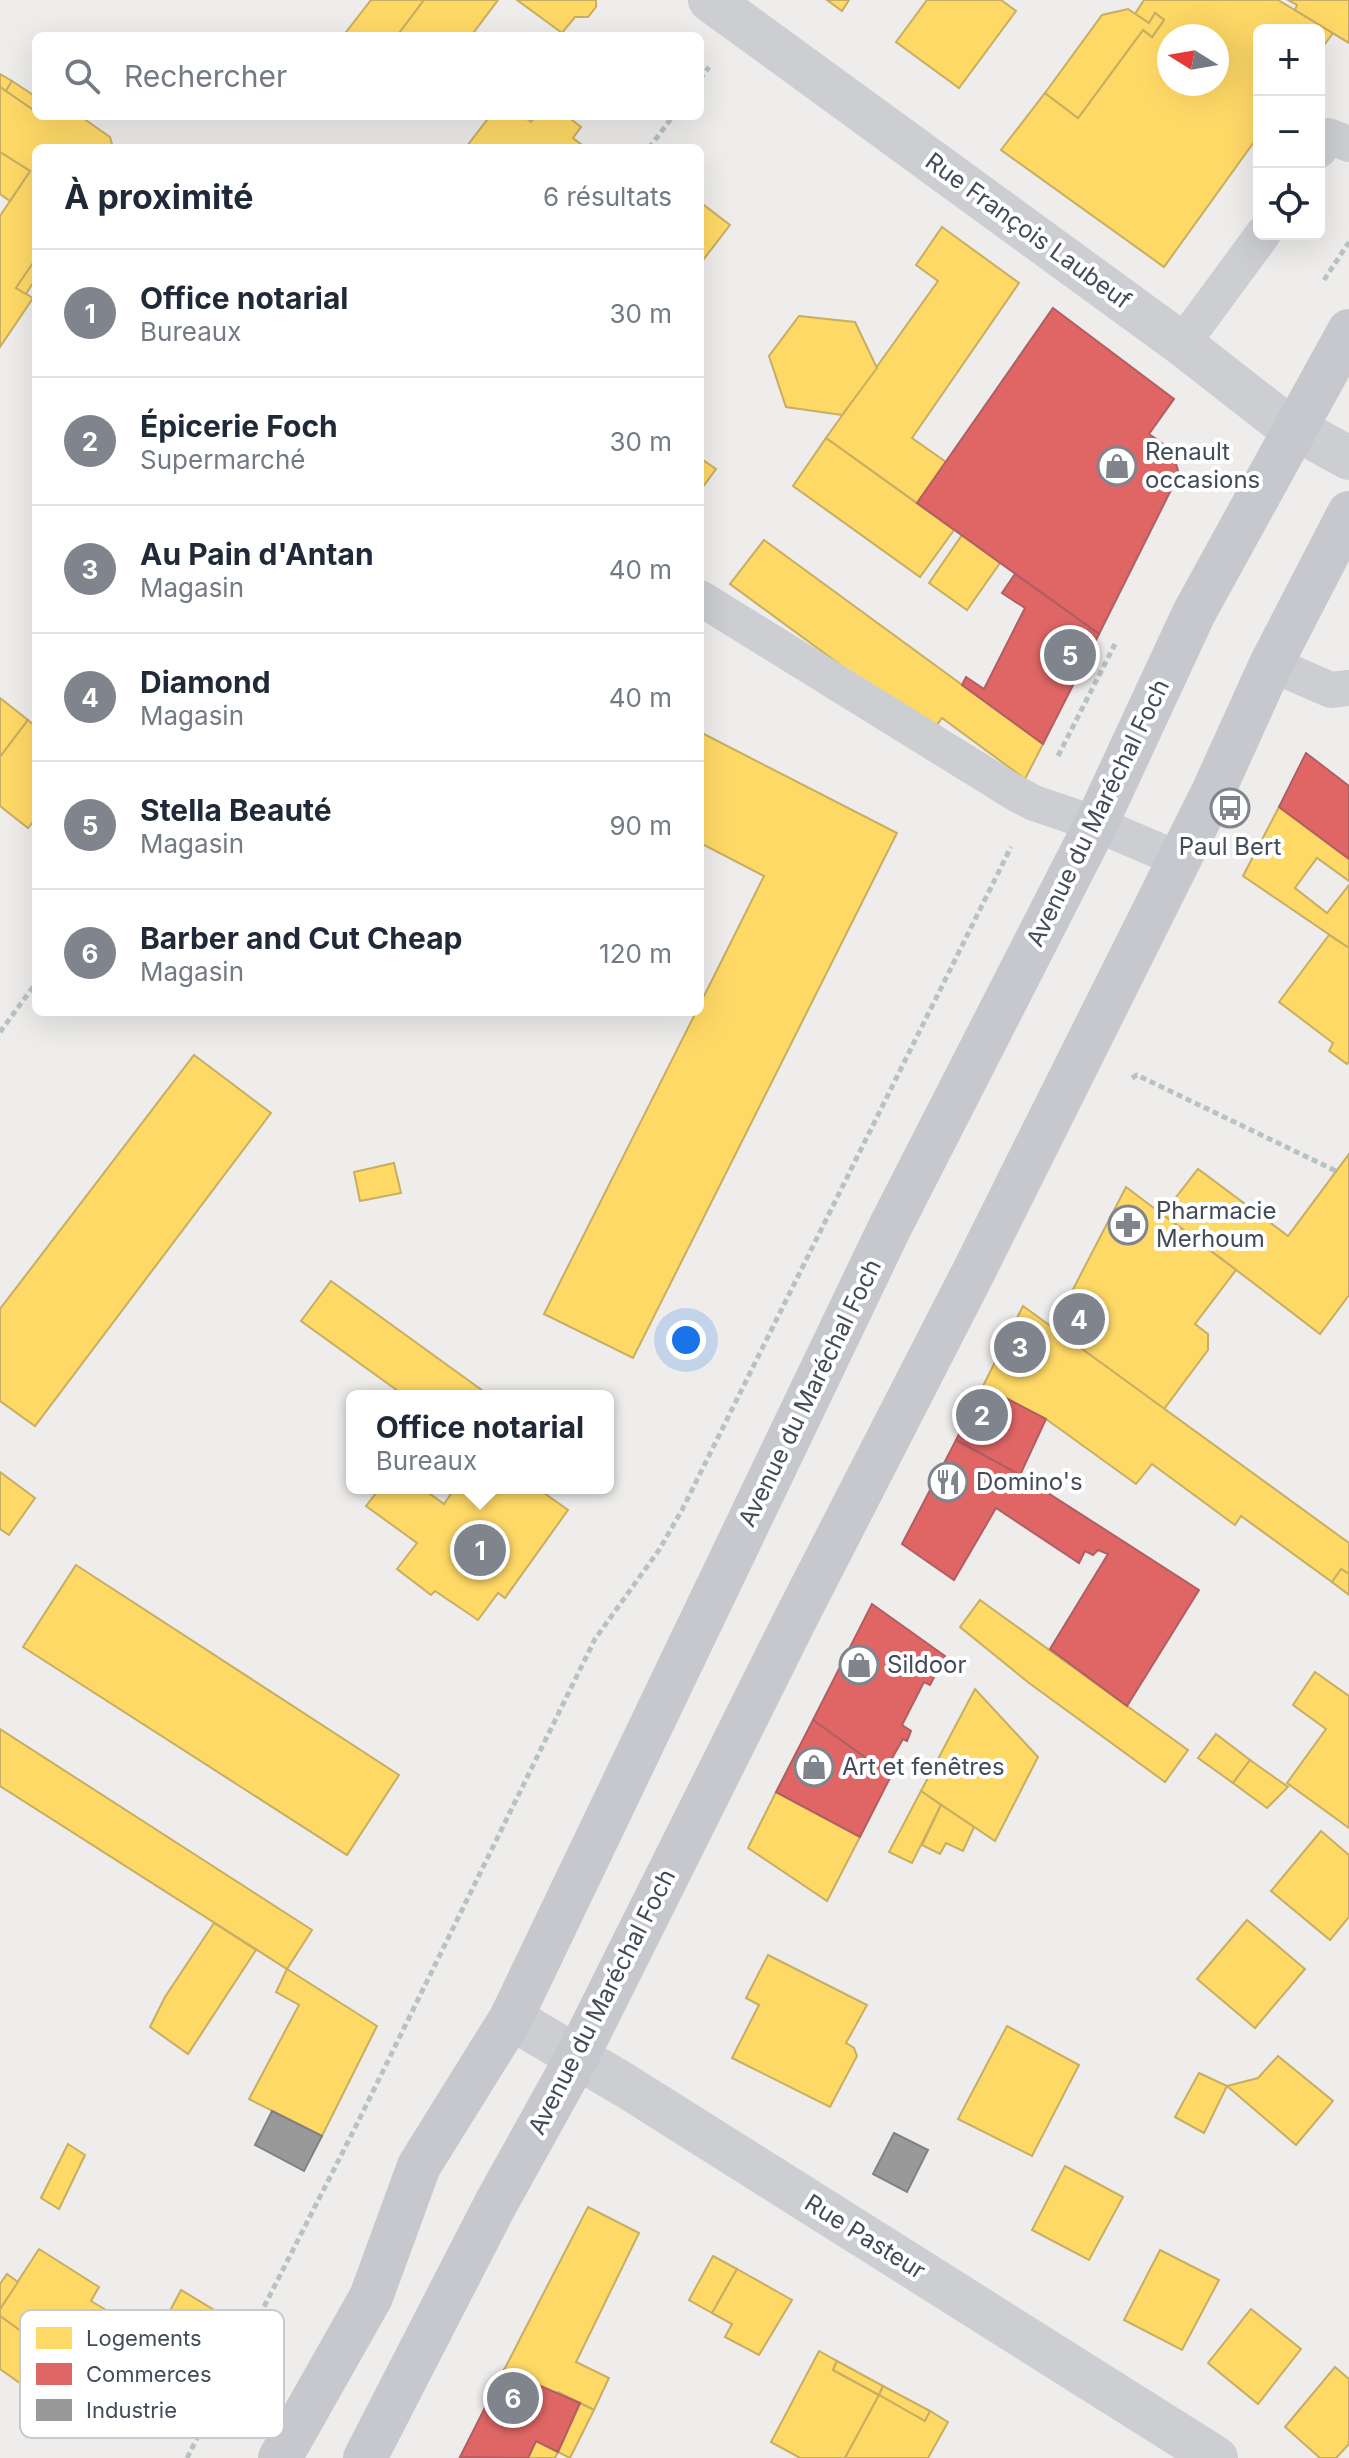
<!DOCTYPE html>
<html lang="fr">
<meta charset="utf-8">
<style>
body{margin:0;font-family:Inter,sans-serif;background:#f2f2f3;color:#1f2937}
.controls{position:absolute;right:24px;top:24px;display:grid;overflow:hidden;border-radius:12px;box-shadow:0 8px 32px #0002}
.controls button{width:72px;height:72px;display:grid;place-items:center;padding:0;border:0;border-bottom:2px solid #e0e1e3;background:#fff;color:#1f2937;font:40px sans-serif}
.compass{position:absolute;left:1157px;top:24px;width:72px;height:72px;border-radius:50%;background:#fff;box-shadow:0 8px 32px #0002;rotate:281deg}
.you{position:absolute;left:686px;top:1340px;width:28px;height:28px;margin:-20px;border:6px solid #fff;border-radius:50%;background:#1a73e8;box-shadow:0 0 0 12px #1a73e833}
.badge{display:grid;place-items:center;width:52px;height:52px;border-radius:50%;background:#7f848d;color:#fff;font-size:26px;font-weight:700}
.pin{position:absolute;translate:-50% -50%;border:4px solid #fff;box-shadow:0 2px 8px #0006}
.popup{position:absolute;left:346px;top:1390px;width:268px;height:104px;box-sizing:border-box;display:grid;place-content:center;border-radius:12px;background:#fff;filter:drop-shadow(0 2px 6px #0005);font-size:26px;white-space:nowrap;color:#747a83}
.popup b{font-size:30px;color:#1f2937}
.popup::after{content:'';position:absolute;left:50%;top:100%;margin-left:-16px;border:16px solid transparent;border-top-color:#fff}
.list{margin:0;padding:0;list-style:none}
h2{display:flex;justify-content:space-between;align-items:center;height:104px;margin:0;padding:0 32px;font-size:34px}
h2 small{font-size:26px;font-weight:400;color:#747a83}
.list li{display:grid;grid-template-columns:52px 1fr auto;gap:24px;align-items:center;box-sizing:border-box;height:128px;padding:0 32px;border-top:2px solid #e0e1e3}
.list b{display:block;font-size:30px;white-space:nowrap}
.list p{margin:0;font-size:26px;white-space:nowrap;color:#747a83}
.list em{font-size:26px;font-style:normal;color:#747a83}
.icon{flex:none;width:44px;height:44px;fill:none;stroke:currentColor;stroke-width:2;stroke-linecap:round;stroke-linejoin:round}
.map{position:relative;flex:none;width:1349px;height:2458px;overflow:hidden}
.search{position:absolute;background:#fff;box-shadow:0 8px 32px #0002;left:32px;top:32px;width:672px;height:88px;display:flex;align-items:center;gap:20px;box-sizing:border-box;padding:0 28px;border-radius:12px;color:#747a83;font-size:30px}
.panel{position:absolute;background:#fff;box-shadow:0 8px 32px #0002;left:32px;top:144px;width:672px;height:872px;border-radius:12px}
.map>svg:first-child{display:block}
.homes{fill:#ffd966;stroke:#c7ae62;stroke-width:2;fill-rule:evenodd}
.shops{fill:#e06666;stroke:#b15e62;stroke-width:2}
.industry{fill:#999;stroke:#7f8286;stroke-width:2}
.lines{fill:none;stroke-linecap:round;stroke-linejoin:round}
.path{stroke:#b7c3c2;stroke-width:5;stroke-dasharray:6 4;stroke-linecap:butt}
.lane{stroke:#ccced2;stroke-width:36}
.street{stroke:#ccced2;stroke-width:44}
.primary{stroke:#c6c8cd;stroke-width:44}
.labels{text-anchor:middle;stroke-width:8;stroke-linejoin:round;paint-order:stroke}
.street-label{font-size:24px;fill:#434b5a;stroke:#fff}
.poi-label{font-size:24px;fill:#434b5a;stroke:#fff;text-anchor:start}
.key{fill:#fff;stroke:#c7c9ce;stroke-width:2}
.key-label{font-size:22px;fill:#434b5a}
</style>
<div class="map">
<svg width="1349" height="2458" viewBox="0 0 1349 2458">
<rect width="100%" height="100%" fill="#eeedec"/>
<g class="homes">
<path d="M371 0H424L397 36H343Z"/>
<path d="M424 0H498L471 36H397Z"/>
<path d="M517 0H596V7L588 17H575L562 33Z"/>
<path d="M827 0H849L842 11Z"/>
<path d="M927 0H1001L1016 11 959 88 896 42Z"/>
<path d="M1144 0H1278L1333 33 1319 52V30H1259V135L1164 267 1001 150 1045 93 1078 118 1143 30 1152 37 1164 20 1155 13 1149 23 1135 14ZM1169 36H1217V84H1169Z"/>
<path d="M1288 0H1349V43L1295 10 1297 5Z"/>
<path d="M1128 9 1149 23 1155 13 1164 20 1152 37 1143 30 1078 118 1045 93 1102 15Z"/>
<path d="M0 74 12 81 6 91 0 87Z"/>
<path d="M12 81 36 97 32 109 6 91Z"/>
<path d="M0 87 32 109 36 103V116H80L110 137 113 148H36V259L16 288 33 298 0 347V216L30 171 0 152Z"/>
<path d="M490 116H523L531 122 536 116H567L581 127 573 138 582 145 580 148H470L467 146Z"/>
<path d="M0 152 30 171 10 201 0 194Z"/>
<path d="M700 202 730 225 700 264Z"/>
<path d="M942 227 1019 283 912 438 946 462 917 503 826 438 938 281 916 265Z"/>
<path d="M35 260 36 278 26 294 16 288Z"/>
<path d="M799 316 855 322 877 368 842 415 786 407 769 356Z"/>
<path d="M826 438 954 530 920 577 793 486Z"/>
<path d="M700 458 716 469 700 491Z"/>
<path d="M962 535 1000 563 967 610 929 583Z"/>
<path d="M764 540 1043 744 1025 779 942 718 932 732 730 584Z"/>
<path d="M0 698 28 720 0 757Z"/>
<path d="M28 720 36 727V818L28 828 0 806V757Z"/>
<path d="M700 732 897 833 633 1358 544 1314 696 1012H700V1004L764 876 700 843Z"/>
<path d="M1279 807 1349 859V881L1317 858 1295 888 1327 913 1349 885V948L1243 876Z"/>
<path d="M1329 935 1349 948V1061L1347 1064 1329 1051 1333 1043 1279 1002Z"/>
<path d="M194 1055 271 1113 35 1426 0 1401V1309Z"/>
<path d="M1349 1154V1295L1320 1334 1163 1214 1198 1169 1288 1236Z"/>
<path d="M394 1163 401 1193 360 1201 354 1172Z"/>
<path d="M1126 1187 1236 1270 1195 1324 1208 1334V1350L1164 1409 1053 1328Z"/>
<path d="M331 1281 490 1396H405L301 1321Z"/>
<path d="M1023 1306 1349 1543V1574L1341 1569 1332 1582 1241 1516 1235 1525 1152 1464 1136 1484 1046 1419 983 1386Z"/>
<path d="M0 1472 35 1498 9 1535 0 1529Z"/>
<path d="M380 1488H422L444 1504 455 1488H469L478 1494 485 1488H537L568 1510 505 1598 498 1593 478 1620 435 1591 431 1595 397 1569 417 1543 366 1506Z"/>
<path d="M76 1565 399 1775 347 1855 23 1647Z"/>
<path d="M1341 1569 1349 1574V1595L1332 1582Z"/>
<path d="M980 1600 1188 1750 1165 1782 1029 1683 960 1627Z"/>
<path d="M1315 1672 1349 1696V1828L1287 1783 1326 1729 1293 1705Z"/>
<path d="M975 1689 1038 1757 995 1841 921 1791Z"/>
<path d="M0 1729 312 1930 287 1969 0 1786Z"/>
<path d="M1216 1734 1250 1760 1233 1783 1198 1758Z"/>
<path d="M1250 1760 1288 1787 1267 1808 1233 1783Z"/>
<path d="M921 1791 941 1805 912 1863 889 1852Z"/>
<path d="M776 1792 860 1837 827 1901 748 1848Z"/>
<path d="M941 1805 974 1827 963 1851 946 1843 940 1854 922 1845Z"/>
<path d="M1321 1831 1349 1855V1917L1330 1940 1271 1891Z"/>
<path d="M1247 1920 1305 1969 1255 2028 1197 1979Z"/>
<path d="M214 1923 256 1950 188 2054 150 2027 165 1997Z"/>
<path d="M768 1955 867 2005 846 2043 854 2048 857 2056 830 2107 732 2058 759 2005 746 1998Z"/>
<path d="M287 1969 377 2026 322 2136 249 2099 299 2005 276 1992Z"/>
<path d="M1007 2026 1079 2065 1032 2156 958 2119Z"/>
<path d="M1278 2056 1333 2101 1296 2145 1227 2086 1258 2078Z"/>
<path d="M1199 2073 1227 2086 1204 2133 1175 2117Z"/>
<path d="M68 2144 85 2155 59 2209 41 2198Z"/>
<path d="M1065 2166 1123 2197 1089 2260 1032 2230Z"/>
<path d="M588 2207 639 2233 576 2362 609 2378 594 2410 558 2392 556 2394 504 2370Z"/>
<path d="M39 2249 99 2287 91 2301 155 2339 181 2290 229 2319 173 2434 89 2379 87 2384 21 2339 25 2334 0 2316V2309Z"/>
<path d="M1160 2250 1219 2280 1182 2350 1124 2320Z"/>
<path d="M713 2256 737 2269 712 2313 689 2300Z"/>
<path d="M737 2269 792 2300 759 2355 725 2337 732 2324 712 2313Z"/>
<path d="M7 2274 18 2282 0 2309V2284Z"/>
<path d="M1251 2309 1301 2349 1258 2404 1208 2363Z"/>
<path d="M0 2316 25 2334 21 2339 58 2364 37 2395 0 2369Z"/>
<path d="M819 2351 837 2361 833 2370 879 2395 845 2458H800L771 2442Z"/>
<path d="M837 2361 883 2386 879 2395 833 2370Z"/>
<path d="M1335 2367 1349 2379V2444L1336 2458H1320L1285 2427Z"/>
<path d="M883 2386 930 2411 925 2421 879 2395Z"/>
<path d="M879 2395 925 2421 930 2411 948 2422 928 2458H845Z"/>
<path d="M580 2403 594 2410 570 2458 558 2452Z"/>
<path d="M536 2441 558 2452 555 2458H528Z"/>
</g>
<g class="shops">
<path d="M1053 308 1174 399 1149 434 1172 450 1179 474 1099 634 917 503Z"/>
<path d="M1015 574 1099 634 1043 744 962 685 966 677 984 689 1025 608 1002 593Z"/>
<path d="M1306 753 1349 786V859L1279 807Z"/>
<path d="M983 1386 1046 1419 1020 1475 956 1440Z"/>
<path d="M956 1440 1020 1475 1199 1590 1127 1706 1050 1649 1108 1554 1098 1550 1093 1555 1085 1551 1079 1563 996 1508 954 1580 902 1544Z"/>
<path d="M872 1604 945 1656 930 1685 924 1682 902 1725 911 1731 907 1741 903 1739 891 1760 895 1762 888 1774 813 1720Z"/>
<path d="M813 1720 891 1776 860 1837 776 1792Z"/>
<path d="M504 2370 580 2403 558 2452 536 2441 528 2458 460 2457Z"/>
</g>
<g class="industry">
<path d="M272 2111 322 2136 304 2171 255 2145Z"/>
<path d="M894 2133 928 2150 907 2192 873 2174Z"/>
</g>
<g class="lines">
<g class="path">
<path d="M700 79 709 67"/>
<path d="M649 148 673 116"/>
<path d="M1324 280 1349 242"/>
<path d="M1058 756 1115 644"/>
<path d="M0 1032 36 983"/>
<path d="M1132 1078 1137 1075 1336 1171"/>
<path d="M187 2458 354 2130 595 1639 659 1550 682 1510 1011 847"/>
</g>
<g class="lane">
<path d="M1319 150 1328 136 1349 144"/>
<path d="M1182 344 1263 234"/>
<path d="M700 598 1015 793 1034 803 1096 824 1178 859"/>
<path d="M1271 664 1331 690 1349 688"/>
</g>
<g class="street">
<path d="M710 0 1182 344 1278 419 1349 458"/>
<path d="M511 2018 626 2086 1216 2458"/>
</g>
<g class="primary">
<path d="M280 2458 371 2297 419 2166 511 2018 890 1227 1096 824 1194 613 1349 331"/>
<path d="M365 2458 495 2205 576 2059 797 1616 974 1271 1213 792 1271 664 1349 513"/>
</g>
</g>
<defs>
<g id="shop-ring" transform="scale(2)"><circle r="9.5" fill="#fff" stroke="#7f848d" stroke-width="1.5"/><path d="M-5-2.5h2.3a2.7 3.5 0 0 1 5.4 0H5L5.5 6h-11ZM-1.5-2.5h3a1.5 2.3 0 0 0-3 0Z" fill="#7f848d"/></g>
<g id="bus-ring" transform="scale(2)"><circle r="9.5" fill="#fff" stroke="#7f848d" stroke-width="1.5"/><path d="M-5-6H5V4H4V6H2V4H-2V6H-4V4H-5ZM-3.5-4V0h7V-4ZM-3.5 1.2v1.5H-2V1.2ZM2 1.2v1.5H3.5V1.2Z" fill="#7f848d"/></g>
<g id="pharmacy-ring" transform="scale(2)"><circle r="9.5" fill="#fff" stroke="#7f848d" stroke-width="1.5"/><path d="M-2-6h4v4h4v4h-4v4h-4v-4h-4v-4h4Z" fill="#7f848d"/></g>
<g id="restaurant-ring" transform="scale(2)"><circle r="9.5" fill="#fff" stroke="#7f848d" stroke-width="1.5"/><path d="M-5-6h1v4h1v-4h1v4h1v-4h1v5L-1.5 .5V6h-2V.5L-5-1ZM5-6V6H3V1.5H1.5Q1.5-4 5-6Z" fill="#7f848d"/></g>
</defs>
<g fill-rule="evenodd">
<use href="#shop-ring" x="1117" y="466"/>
<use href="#bus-ring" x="1230" y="808"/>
<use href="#pharmacy-ring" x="1128" y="1225"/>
<use href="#restaurant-ring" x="948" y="1482"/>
<use href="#shop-ring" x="859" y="1665"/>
<use href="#shop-ring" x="814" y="1767"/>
</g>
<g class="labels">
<g class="street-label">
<text transform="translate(1028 231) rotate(36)" y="8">Rue François Laubeuf</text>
<text transform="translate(1098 813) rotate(-64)" y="8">Avenue du Maréchal Foch</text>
<text transform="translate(810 1393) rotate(-64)" y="8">Avenue du Maréchal Foch</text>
<text transform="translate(602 2002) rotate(-63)" y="8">Avenue du Maréchal Foch</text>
<text transform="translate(865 2237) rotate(32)" y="8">Rue Pasteur</text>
</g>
<g class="poi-label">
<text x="1145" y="460">Renault<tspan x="1145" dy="28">occasions</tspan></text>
<text x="1230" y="855" text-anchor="middle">Paul Bert</text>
<text x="1156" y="1219">Pharmacie<tspan x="1156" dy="28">Merhoum</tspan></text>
<text x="976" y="1490">Domino's</text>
<text x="887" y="1673">Sildoor</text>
<text x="842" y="1775">Art et fenêtres</text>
</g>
</g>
<rect x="20" y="2310" width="264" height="128" rx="12" class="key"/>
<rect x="36" y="2327" width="36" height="22" fill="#ffd966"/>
<rect x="36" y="2363" width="36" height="22" fill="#e06666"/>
<rect x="36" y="2399" width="36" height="22" fill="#999"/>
<g class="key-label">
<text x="86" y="2346">Logements</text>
<text x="86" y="2382">Commerces</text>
<text x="86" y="2418">Industrie</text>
</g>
</svg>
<div class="controls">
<button>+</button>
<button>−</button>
<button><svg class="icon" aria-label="locate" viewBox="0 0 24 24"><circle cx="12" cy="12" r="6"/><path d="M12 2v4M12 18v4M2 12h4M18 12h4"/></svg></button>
</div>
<svg class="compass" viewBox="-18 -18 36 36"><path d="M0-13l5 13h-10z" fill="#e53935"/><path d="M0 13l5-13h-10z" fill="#747a83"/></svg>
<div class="you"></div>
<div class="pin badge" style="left:480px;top:1550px">1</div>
<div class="popup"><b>Office notarial</b>Bureaux</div>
<div class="pin badge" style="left:982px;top:1415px">2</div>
<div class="pin badge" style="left:1020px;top:1347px">3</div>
<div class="pin badge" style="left:1079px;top:1319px">4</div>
<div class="pin badge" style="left:1070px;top:655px">5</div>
<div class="pin badge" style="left:513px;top:2398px">6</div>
<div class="search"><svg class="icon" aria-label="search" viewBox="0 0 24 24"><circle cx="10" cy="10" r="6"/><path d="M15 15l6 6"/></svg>Rechercher</div>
<section class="panel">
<h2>À proximité<small>6 résultats</small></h2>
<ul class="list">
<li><span class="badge">1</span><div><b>Office notarial</b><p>Bureaux</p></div><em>30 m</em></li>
<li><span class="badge">2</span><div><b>Épicerie Foch</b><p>Supermarché</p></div><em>30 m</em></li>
<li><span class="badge">3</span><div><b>Au Pain d'Antan</b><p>Magasin</p></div><em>40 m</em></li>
<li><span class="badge">4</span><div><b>Diamond</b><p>Magasin</p></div><em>40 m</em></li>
<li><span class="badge">5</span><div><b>Stella Beauté</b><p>Magasin</p></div><em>90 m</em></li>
<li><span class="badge">6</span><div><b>Barber and Cut Cheap</b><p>Magasin</p></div><em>120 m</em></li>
</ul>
</section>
</div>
